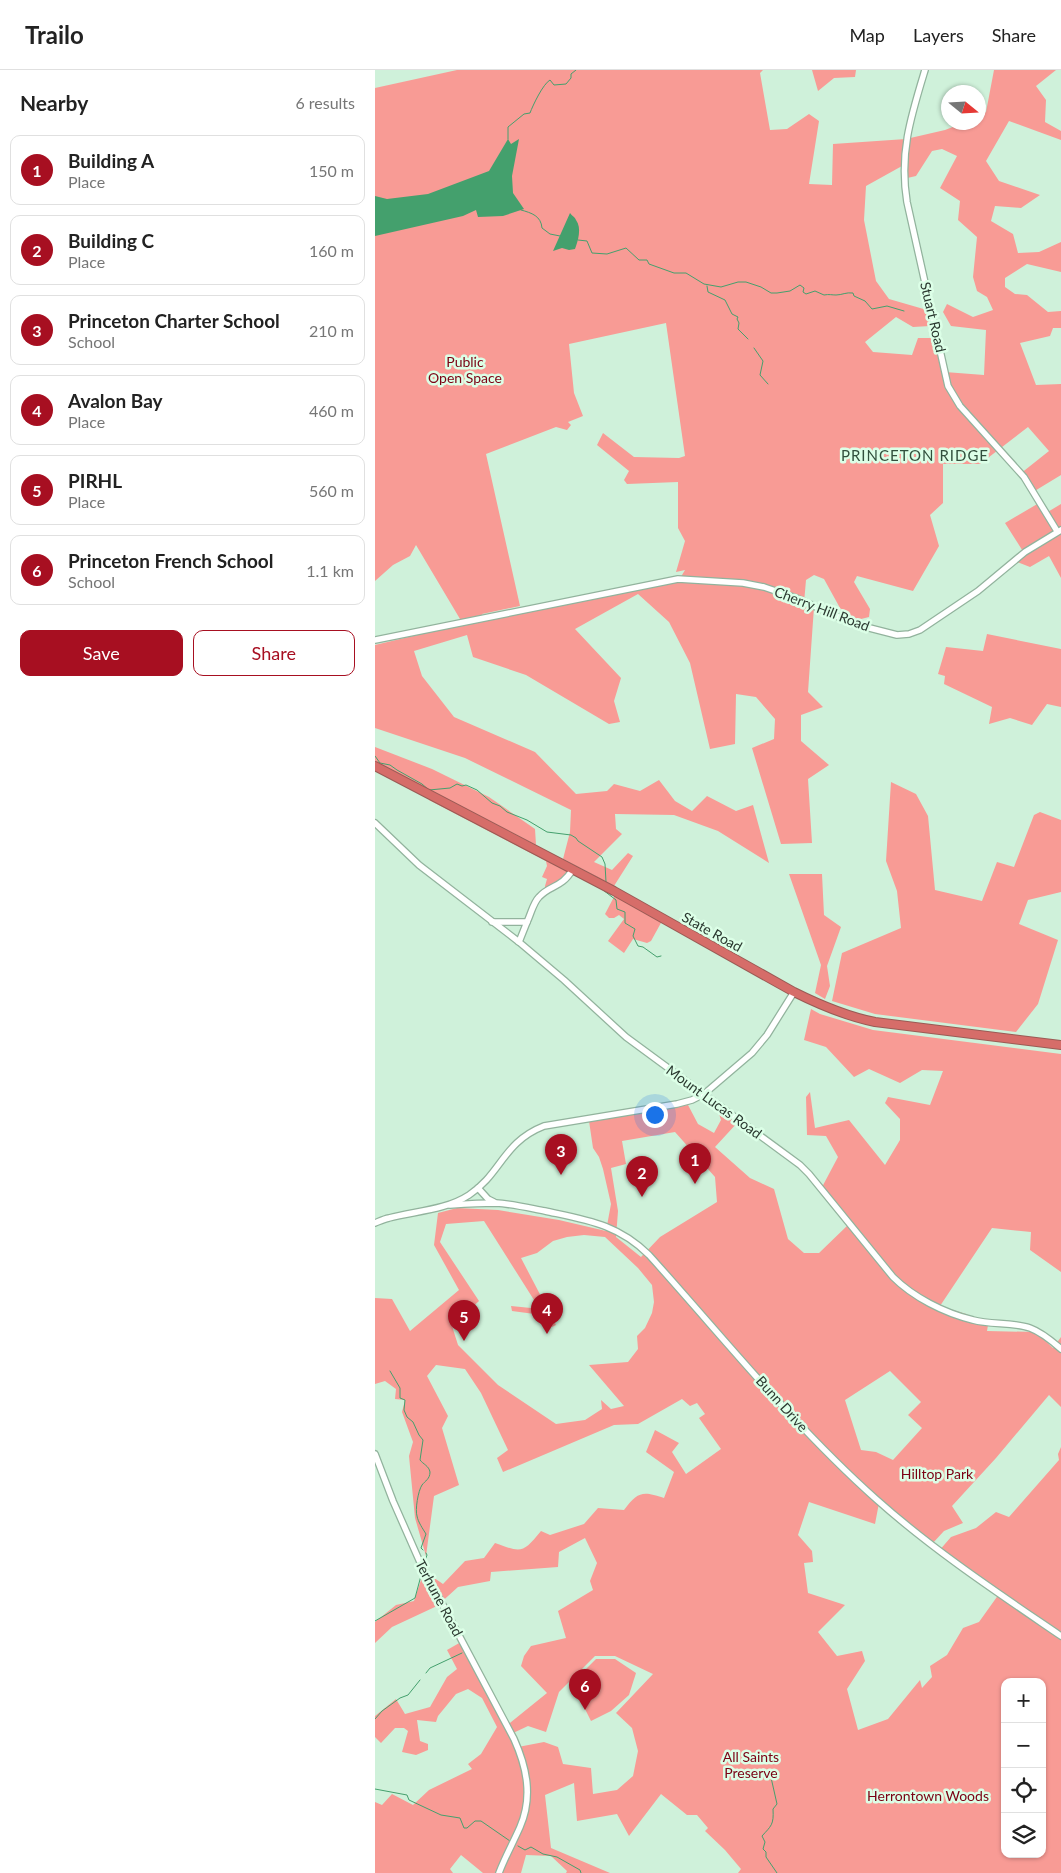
<!DOCTYPE html>
<meta charset="utf-8">
<style>
body{margin:0;font-family:Lato,sans-serif;background:#f6f6f6;color:#222}
.controls{position:absolute;right:15px;bottom:15px;display:grid;overflow:hidden;border-radius:10px;box-shadow:0 1px 4px #0004}
.controls button{width:45px;height:45px;display:grid;place-items:center;padding:0;border:0;border-bottom:1px solid #e0e0e0;background:#fff;color:#222;font:25px sans-serif}
.compass{position:absolute;left:566px;top:15px;width:45px;height:45px;border-radius:50%;background:#fff;box-shadow:0 1px 4px #0004;rotate:108deg}
.you{position:absolute;left:279px;top:1044px;width:18px;height:18px;margin:-12px;border:4px solid #fff;border-radius:50%;background:#1a73e8;box-shadow:0 0 0 8px #1a73e833}
.badge{display:grid;place-items:center;width:32px;height:32px;border-radius:50%;background:#a70f21;color:#fff;font-size:16px;font-weight:700}
.pin{position:absolute;translate:-50% -41px;filter:drop-shadow(0 1px 2px #0008)}
.pin::after{content:'';position:absolute;top:26px;width:18px;height:15px;background:inherit;clip-path:polygon(0 0,100% 0,50% 100%)}
.list{margin:0;padding:0;list-style:none}
h2{display:flex;justify-content:space-between;align-items:center;height:65px;margin:0;padding:0 20px;font-size:21px}
h2 small{font-size:16px;font-weight:400;color:#767676}
.list li{display:grid;grid-template-columns:32px 1fr auto;gap:15px;align-items:center;box-sizing:border-box;height:70px;margin:0 10px 10px;padding:0 10px;border:1px solid #e0e0e0;border-radius:10px}
.list b{display:block;font-size:19px;white-space:nowrap}
.list p{margin:0;font-size:16px;white-space:nowrap;color:#767676}
.list em{font-size:16px;font-style:normal;color:#767676}
.actions{display:flex;gap:10px;padding:15px 20px}
.actions a{flex:1;padding:11px 0;border:1px solid #a70f21;border-radius:10px;text-align:center;font-size:18px;color:#a70f21}
.actions .main{background:#a70f21;color:#fff}
.icon{flex:none;width:28px;height:28px;fill:none;stroke:currentColor;stroke-width:2;stroke-linecap:round;stroke-linejoin:round}
.map{position:relative;flex:none;width:686px;height:1803px;overflow:hidden}
header{display:flex;align-items:center;gap:30px;box-sizing:border-box;height:70px;padding:0 25px;background:#fff;border-bottom:1px solid #e0e0e0}
header strong{font-size:24px}
nav{display:flex;gap:28px;margin-inline-start:auto;font-size:18px}
main{display:flex}
aside{flex:1;background:#fff}
.map>svg:first-child{display:block}
.green{fill:#f89b95;fill-rule:evenodd}
.water{fill:#44a06d}
.lines{fill:none;stroke-linecap:round;stroke-linejoin:round}
.stream{stroke:#44a06d;stroke-width:1}
.secondary-casing{stroke:#92b39d;stroke-width:8}
.highway-casing{stroke:#9a5b55;stroke-width:10}
.secondary{stroke:#fff;stroke-width:5.5}
.highway{stroke:#d66d69;stroke-width:8}
.labels{text-anchor:middle;stroke-width:5;stroke-linejoin:round;paint-order:stroke}
.street-label{font-size:14px;fill:#2b3930;stroke:#dcffe7}
.park-label{font-size:14px;fill:#7a0113;stroke:#dcffe7}
.neighbourhood-label{font-size:15px;letter-spacing:1px;fill:#32503d;stroke:#dcffe7}
</style>
<header>
<strong>Trailo</strong>
<nav><a>Map</a><a>Layers</a><a>Share</a></nav>
</header>
<main>
<aside>
<h2>Nearby<small>6 results</small></h2>
<ul class="list">
<li><span class="badge">1</span><div><b>Building A</b><p>Place</p></div><em>150 m</em></li>
<li><span class="badge">2</span><div><b>Building C</b><p>Place</p></div><em>160 m</em></li>
<li><span class="badge">3</span><div><b>Princeton Charter School</b><p>School</p></div><em>210 m</em></li>
<li><span class="badge">4</span><div><b>Avalon Bay</b><p>Place</p></div><em>460 m</em></li>
<li><span class="badge">5</span><div><b>PIRHL</b><p>Place</p></div><em>560 m</em></li>
<li><span class="badge">6</span><div><b>Princeton French School</b><p>School</p></div><em>1.1 km</em></li>
</ul>
<div class="actions"><a class="main">Save</a><a>Share</a></div>
</aside>
<div class="map">
<svg width="686" height="1803" viewBox="0 0 686 1803">
<rect width="100%" height="100%" fill="#cff1da"/>
<g class="green">
<path d="M82 0H388L385 3 395 60 412 59 434 44 444 51 434 114 457 115 458 74 531 69 570 60 588 53 604 52V46L611 42 619 0H681L661 16 671 30 670 52 686 61V70L634 51 611 91 624 111 665 125 646 138 620 136 616 151 638 164 643 183 664 182 686 172V202L652 194 630 208V217L640 224 652 225 673 242 686 241V258H678L675 266 645 273 661 315 686 314V405L658 422 645 404 674 381 653 357 605 394H568V433L555 445 564 476 538 521 482 506 479 512 495 539 494 547 482 550 465 538 449 509 439 505 431 510 429 533 439 537 433 622 448 637 426 645V671L454 695 433 709 437 773 406 774 377 678 399 669 400 649 381 627 361 624 360 674 335 679 315 593 294 552 263 524 200 559 246 608 239 631 245 652 234 654 151 605 98 587 92 565 39 581 47 606 79 647 160 682 201 724 232 721 239 714 265 721 284 710 300 731 317 741 332 726 361 741 378 735 394 793 343 761 299 745 240 744 241 759 247 764 219 792 237 800 253 783 258 786 239 816 188 789 195 762 196 740 90 688 0 658V575L88 554 41 475 35 486 18 495 0 511V18ZM567 79 582 86 565 118 585 131 583 150 602 167 598 207 602 221 612 227 618 240 598 247 572 234 568 242 576 256 611 260 609 305 570 302 563 268H543L537 285 498 282 490 272 521 247 538 257 555 256 552 240 514 229 501 211 489 150 491 116 527 96 528 109 541 106 557 81ZM291 253 310 386 304 388 259 387 228 363 222 375 254 401 249 410 252 414 303 412V458L310 471 301 502 310 500 304 510 109 548 107 544 145 536 111 384 181 357 192 360 196 355 193 352 208 346 199 323 194 274Z"/>
<path d="M437 0H481L480 7 459 8 443 21Z"/>
<path d="M664 433 671 443 686 434V508L674 486 655 497 640 491 649 483 630 453Z"/>
<path d="M612 564 686 579V637L672 634 657 655 635 648 614 654 617 637 569 614 570 606 563 604 571 577 608 581Z"/>
<path d="M0 677 57 699 114 727 160 759 161 775 0 692Z"/>
<path d="M516 712 541 724 553 746 560 820 607 831 622 792 639 797 659 745 665 742 686 750V822L653 830 644 854 683 870 663 934 641 962 500 944 457 931 467 883 526 858 522 821 511 791Z"/>
<path d="M55 728 192 800 189 809 170 819V816L172 809 167 807 172 796 171 791 54 730Z"/>
<path d="M414 804H447L449 845 466 857 452 896 455 916 450 929 440 923 446 895Z"/>
<path d="M240 825 287 851 276 871 272 873 258 869 249 883 233 871 249 849 244 845 239 848H234L230 844Z"/>
<path d="M436 939 445 944 498 960 686 984V1202L655 1180 656 1162 617 1158 565 1236 591 1244 613 1255 612 1261 661 1262 678 1278 686 1267V1337L674 1325 621 1388 577 1436 588 1453 569 1461 557 1474 504 1433 500 1454 434 1432 423 1465 437 1481 438 1492 429 1493 433 1523 470 1535 443 1562 462 1586 487 1581 490 1591 472 1619 483 1660 513 1649 545 1610 547 1618 557 1607 555 1596 572 1585 588 1558 604 1552 624 1524 563 1482 576 1467 601 1458 621 1442 634 1447 684 1390 683 1384 686 1377V1803H363L366 1799 350 1780 330 1761 333 1758 322 1745H312L286 1724 254 1766 242 1744 202 1751 199 1713 170 1725 176 1778 235 1803H191L192 1801 176 1786 151 1785 146 1803H108L86 1785 75 1799 78 1803H0V1732L7 1735 17 1724 38 1735 54 1720 97 1699 93 1694 106 1684 122 1657 107 1628 93 1619 81 1624 63 1646 61 1652 42 1650 45 1671 53 1674V1680L41 1685 27 1682 33 1661 29 1658H20L6 1673 0 1667V1646L21 1629 30 1644 55 1637 72 1607 82 1599 72 1580 86 1572 131 1656 172 1623 146 1596 149 1586 156 1576 191 1568 183 1541 218 1520 215 1511 222 1493 210 1468 184 1482 183 1497 116 1502 115 1511 83 1517 62 1536 17 1557 0 1573V1552L21 1535 39 1531 49 1501 68 1514 90 1491 109 1488 120 1473C147 1483 148 1483 166 1461L175 1465 209 1454 223 1438 249 1440C263 1421 268 1421 289 1428L299 1402 271 1382 280 1360 304 1373 297 1382 311 1404 346 1379 324 1348 330 1344 322 1333 315 1336 307 1329 263 1354 239 1355 128 1402 122 1388 133 1380 106 1323 90 1299 61 1295 52 1306 73 1346 67 1358 84 1415 59 1426 51 1486 40 1448 34 1386 38 1372 27 1342 30 1330 20 1329 21 1319 10 1311 0 1314V1228L17 1229 35 1261 84 1220 59 1175 63 1143 82 1138 123 1140 184 1150 231 1161 236 1134 228 1099 224 1087 218 1078 214 1051 313 1035 323 1054 339 1063 346 1050 341 1035 363 1052 340 1077 375 1108 399 1119 413 1169 429 1183H444L474 1154 446 1119 463 1087 451 1066 432 1065 431 1027 435 1022 440 1058 474 1050 510 1095 525 1070V1049L510 1033 513 1027 555 1035 568 1001 547 1000 525 1013 494 999 479 1007 451 977 429 970ZM300 1062 340 1107 342 1132 285 1167 266 1187 241 1167 243 1141 236 1098 251 1094 247 1071ZM109 1151 159 1230 156 1238 136 1236 137 1241 167 1245 177 1257 181 1255 146 1188 162 1183 178 1171 192 1167 209 1165 230 1167 263 1198 277 1215 279 1232 277 1243 270 1258 262 1266 263 1279 253 1292 214 1295 249 1336 236 1339 226 1330 227 1339 210 1350 181 1354 123 1315 83 1275 77 1256 104 1231 65 1172 71 1154ZM515 1301 546 1332 533 1345 547 1358 518 1390 501 1382 486 1380 470 1330ZM220 1586H240L278 1604 241 1643 257 1658 263 1681 258 1706 242 1720 218 1724 216 1698 188 1694 183 1677 169 1672 143 1677 136 1664 153 1656 171 1662 184 1622ZM630 1612H667V1784H630Z"/>
<path d="M221 1589H240L261 1603 254 1625 236 1641 216 1651 197 1613Z"/>
</g>
<g class="water">
<path d="M133 69 136 74 144 69 137 106 138 123 149 139 128 146 103 147 101 140 88 146 0 166V126L12 129 53 124 114 101Z"/>
<path d="M195 143C197 146 200 147 201 150 207 158 203 171 200 179L194 180 187 178 178 181Z"/>
</g>
<g class="lines">
<g class="stream">
<path d="M133 69V57L149 44 155 43C158 35 168 14 175 10L179 15 191 14 196 8V4L201 0"/>
<path d="M146 140C157 143 166 146 167 158L175 164 185 166"/>
<path d="M203 170 212 171 217 183 232 184 251 178 264 190H272L274 194 299 203H311L329 214 346 217 363 212H371L386 217 396 223H402L415 221 425 215 429 218 428 222 431 224 440 221 449 225C454 224 457 225 461 225 467 225 471 222 478 223L479 226 490 231 497 239 512 236 529 241"/>
<path d="M332 216 333 222 350 230 357 244 363 247 362 249 364 253 363 259 373 269"/>
<path d="M379 278 388 291 385 305 393 314"/>
<path d="M0 686 5 693 15 695 22 700 47 714 54 720 75 718 82 714 87 716 91 715 102 720 117 733 125 736 132 742 152 750 172 762 196 765 201 768 203 771 227 787 230 794 231 812"/>
<path d="M228 820 241 830 242 839 250 842V853L260 859 258 866 263 876 268 877 282 887 286 886"/>
<path d="M15 1301 25 1318V1328L30 1330 29 1340 32 1347 38 1352 44 1365 48 1370 45 1390C48 1394 54 1396 55 1402 55 1409 50 1411 47 1415 43 1421 40 1440 42 1446 43 1452 48 1459 51 1464L46 1478 48 1480"/>
<path d="M50 1491 52 1485 51 1483"/>
<path d="M0 1551 40 1528 47 1502"/>
<path d="M51 1603 55 1598 87 1583"/>
<path d="M0 1649 7 1641 25 1628 33 1625 45 1610"/>
<path d="M393 1701 395 1703 402 1734 398 1739C399 1755 396 1756 387 1766L390 1772 388 1779 391 1782V1787L402 1803"/>
<path d="M0 1719 32 1725 34 1730 66 1745 85 1748 89 1758H92L100 1751H106L135 1771"/>
<path d="M143 1776 150 1780 156 1777 168 1784 182 1787 205 1800 206 1803"/>
</g>
<g class="secondary-casing">
<g id="secondary">
<path d="M550 0C536 46 524 83 532 132L573 316 585 336 649 407 682 461"/>
<path d="M0 570 303 509 368 513 389 517 421 528 479 554 522 565 534 564 545 560 603 521 650 482 686 460"/>
<path d="M0 753 44 795 144 872 189 910 251 967 425 1095 434 1104 518 1207C538 1227 569 1243 598 1250 616 1255 638 1252 655 1258 666 1262 677 1271 686 1279"/>
<path d="M117 852H152C156 844 158 833 164 827 176 814 186 819 198 799"/>
<path d="M144 872 152 852"/>
<path d="M103 1118 113 1129 119 1132"/>
<path d="M75 1135C90 1134 105 1133 121 1133 137 1134 154 1138 170 1141 212 1150 243 1154 274 1185 348 1267 418 1355 501 1429 558 1480 623 1523 686 1566"/>
<path d="M0 1153C5 1151 9 1149 14 1148 41 1141 71 1140 94 1125 126 1104 128 1072 169 1056L302 1034 317 1030 329 1024 377 983 392 965 419 922"/>
<path d="M0 1384 18 1431 44 1490 139 1669C152 1698 158 1727 145 1757 138 1773 130 1787 124 1803"/>
</g>
</g>
<g class="highway-casing">
<path id="highway" d="M0 696 239 821 419 922C445 935 470 946 500 952L686 975"/>
</g>
<use href="#secondary" class="secondary"/>
<use href="#highway" class="highway"/>
</g>
<g class="labels">
<g class="street-label">
<text transform="translate(558 247) rotate(77)" y="5">Stuart Road</text>
<text transform="translate(447 539) rotate(21)" y="5">Cherry Hill Road</text>
<text transform="translate(337 862) rotate(29)" y="5">State Road</text>
<text transform="translate(339 1032) rotate(36)" y="5">Mount Lucas Road</text>
<text transform="translate(407 1334) rotate(48)" y="5">Bunn Drive</text>
<text transform="translate(64 1528) rotate(62)" y="5">Terhune Road</text>
</g>
<g class="park-label">
<text x="90" y="297">Public<tspan x="90" dy="16">Open Space</tspan></text>
<text x="562" y="1409">Hilltop Park</text>
<text x="376" y="1692">All Saints<tspan x="376" dy="16">Preserve</tspan></text>
<text x="553" y="1731">Herrontown Woods</text>
</g>
<g class="neighbourhood-label">
<text x="540" y="391">PRINCETON RIDGE</text>
</g>
</g>
</svg>
<div class="controls">
<button>+</button>
<button>−</button>
<button><svg class="icon" aria-label="locate" viewBox="0 0 24 24"><circle cx="12" cy="12" r="6"/><path d="M12 2v4M12 18v4M2 12h4M18 12h4"/></svg></button>
<button><svg class="icon" aria-label="layers" viewBox="0 0 24 24"><path d="M12 4l9 5-9 5-9-5zM3 14l9 5 9-5"/></svg></button>
</div>
<svg class="compass" viewBox="-18 -18 36 36"><path d="M0-13l5 13h-10z" fill="#e53935"/><path d="M0 13l5-13h-10z" fill="#767676"/></svg>
<div class="you"></div>
<div class="pin badge" style="left:320px;top:1114px">1</div>
<div class="pin badge" style="left:267px;top:1127px">2</div>
<div class="pin badge" style="left:186px;top:1105px">3</div>
<div class="pin badge" style="left:172px;top:1264px">4</div>
<div class="pin badge" style="left:89px;top:1271px">5</div>
<div class="pin badge" style="left:210px;top:1640px">6</div>
</div>
</main>
